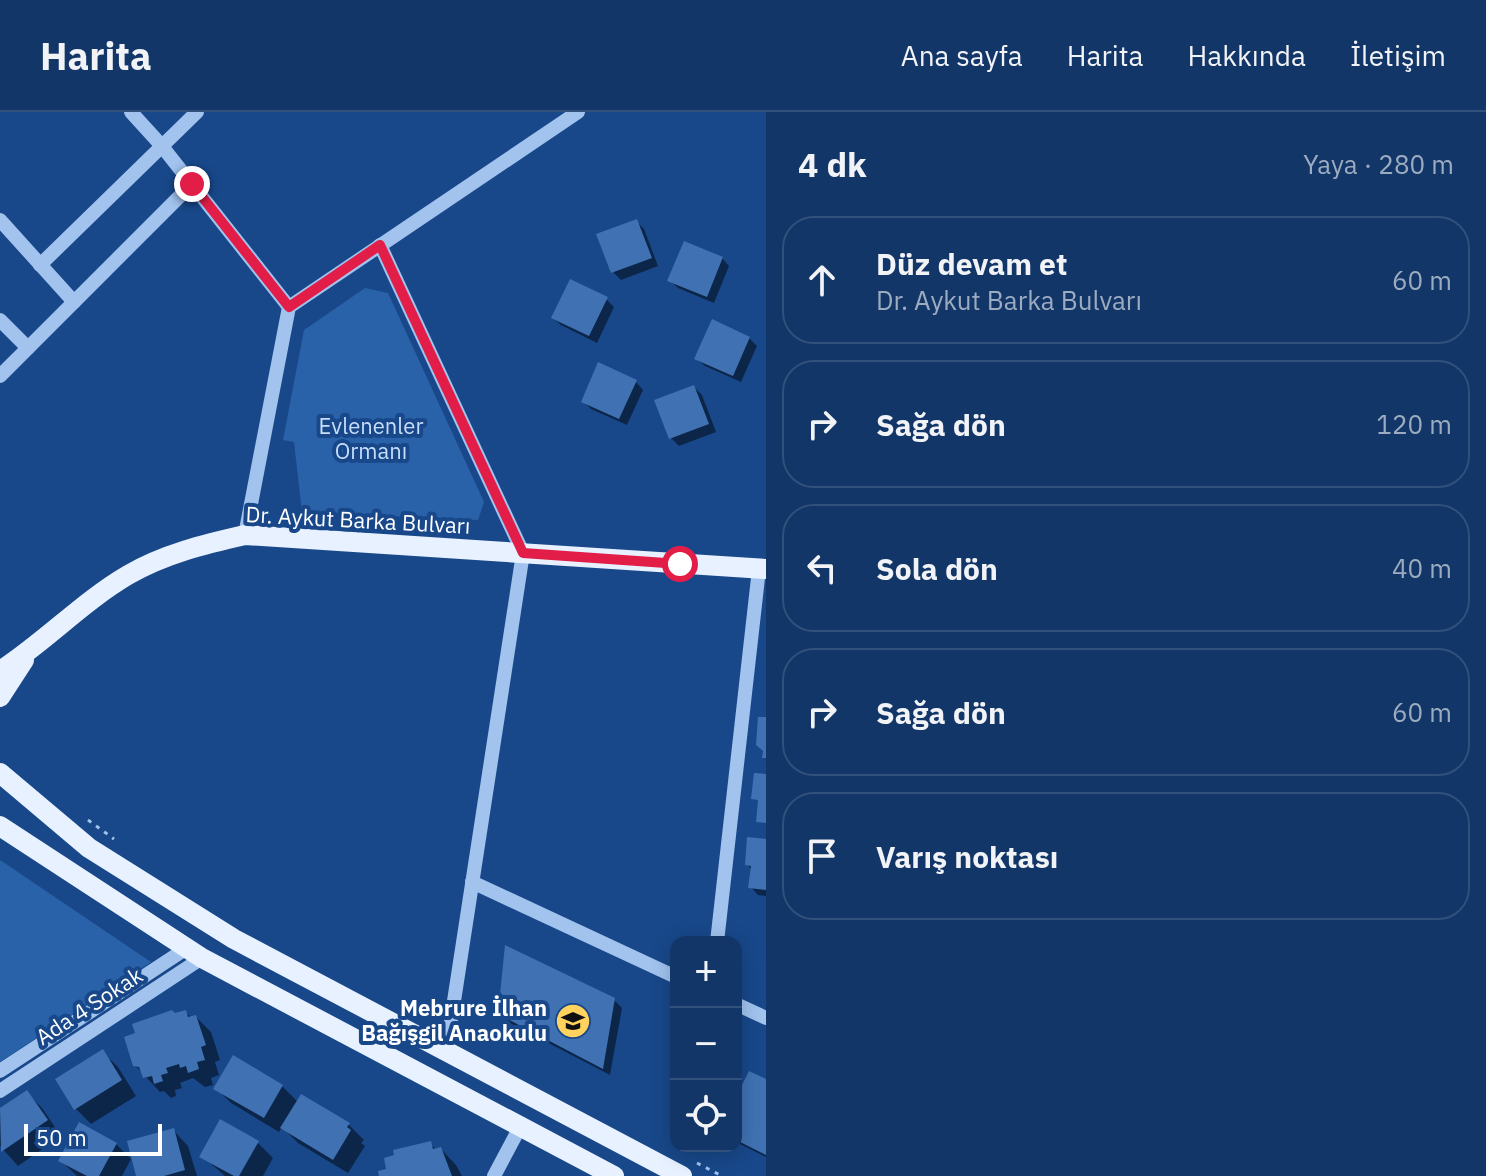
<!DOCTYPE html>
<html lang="tr">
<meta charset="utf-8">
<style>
body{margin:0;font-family:"IBM Plex Sans",sans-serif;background:#1f4171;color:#f1f3f6}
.controls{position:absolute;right:24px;bottom:24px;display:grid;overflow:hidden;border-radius:16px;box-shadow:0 4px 20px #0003}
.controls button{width:72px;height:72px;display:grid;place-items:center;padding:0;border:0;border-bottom:2px solid #31507c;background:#123668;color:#f1f3f6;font:40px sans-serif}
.scale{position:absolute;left:24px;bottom:20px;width:138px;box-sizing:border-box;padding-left:8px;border:4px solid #fff;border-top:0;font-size:22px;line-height:28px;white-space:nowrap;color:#fff;-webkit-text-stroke:6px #18488a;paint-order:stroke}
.stop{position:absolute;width:24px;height:24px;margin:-18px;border:6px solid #e11d48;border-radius:50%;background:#fff}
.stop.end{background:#e11d48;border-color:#fff;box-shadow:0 2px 8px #0008}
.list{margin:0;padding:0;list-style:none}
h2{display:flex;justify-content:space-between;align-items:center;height:104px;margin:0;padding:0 32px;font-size:34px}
h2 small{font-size:26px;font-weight:400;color:#9cabc0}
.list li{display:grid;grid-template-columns:52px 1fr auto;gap:24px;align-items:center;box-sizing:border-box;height:128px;margin:0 16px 16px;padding:0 16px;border:2px solid #31507c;border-radius:32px}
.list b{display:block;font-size:30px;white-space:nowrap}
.list p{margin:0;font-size:26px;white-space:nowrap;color:#9cabc0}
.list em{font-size:26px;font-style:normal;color:#9cabc0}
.icon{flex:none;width:44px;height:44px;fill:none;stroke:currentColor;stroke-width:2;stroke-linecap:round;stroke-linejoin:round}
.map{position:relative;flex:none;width:766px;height:1064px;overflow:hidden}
header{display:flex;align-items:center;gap:48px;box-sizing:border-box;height:112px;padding:0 40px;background:#123668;border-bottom:2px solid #31507c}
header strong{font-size:38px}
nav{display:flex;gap:44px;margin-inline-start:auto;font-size:28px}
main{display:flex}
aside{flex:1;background:#123668}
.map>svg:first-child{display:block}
.green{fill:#2a62a9}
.shadow{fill:#0007}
.building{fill:#4072b3}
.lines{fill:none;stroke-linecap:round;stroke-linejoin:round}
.path{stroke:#a1c3ee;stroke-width:3;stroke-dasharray:4 6;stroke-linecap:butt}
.minor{stroke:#a1c3ee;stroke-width:14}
.major{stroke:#e8f1ff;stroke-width:20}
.route{stroke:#e11d48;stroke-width:10}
.labels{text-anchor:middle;stroke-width:8;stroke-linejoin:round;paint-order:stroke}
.park-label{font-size:22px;fill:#c7defa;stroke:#18488a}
.street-label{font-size:22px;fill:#fff;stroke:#18488a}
.poi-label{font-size:22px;font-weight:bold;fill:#fff;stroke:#18488a;text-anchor:end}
</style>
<header>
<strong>Harita</strong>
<nav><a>Ana sayfa</a><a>Harita</a><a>Hakkında</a><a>İletişim</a></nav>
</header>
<main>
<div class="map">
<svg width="766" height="1064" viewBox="0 0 766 1064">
<rect width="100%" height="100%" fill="#18488a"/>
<g class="green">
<path d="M365 176 388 181 484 390 478 408 302 400 294 330 283 328 304 218Z"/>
<path d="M0 748 151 850 0 950Z"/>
</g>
<g class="shadow">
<path d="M636 109 644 117 658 154 621 168 613 160 599 123Z"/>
<path d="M722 146 729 154 714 191 678 176 670 169Z"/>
<path d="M606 187 614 195 597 231 561 213 553 206Z"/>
<path d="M749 226 757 234 741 270 705 254 697 247Z"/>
<path d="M636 270 643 278 627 313 591 297 583 289Z"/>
<path d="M694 275 702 283 716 320 679 334 671 326 657 289Z"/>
<path d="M766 729V784L758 783 751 775 752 758 747 752Z"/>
<path d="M614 888 622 896 610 963 508 910 500 902Z"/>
<path d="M185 900 192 906 196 905 211 920 220 948 215 950 219 963 211 966 213 973 205 975 193 966 180 971 182 976 175 978 176 984 171 986 164 979 160 980 135 953 175 903Z"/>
<path d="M102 940 118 955 136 984 91 1012 76 997Z"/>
<path d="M766 969V1045L736 1030V990Z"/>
<path d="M282 974 298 990 302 985 349 1013 364 1028 361 1031 365 1034 348 1061 298 1031 282 1015 279 1020 231 991 216 976Z"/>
<path d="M26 980 42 996 61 1024 18 1054 0 1034V999Z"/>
<path d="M173 1018 188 1034 197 1064H138Z"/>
<path d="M258 1031 273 1046 263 1064H225L202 1044Z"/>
<path d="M116 1032 131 1047 122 1064H77L60 1048Z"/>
<path d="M430 1032 437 1038 441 1037 456 1053 462 1064H381Z"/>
</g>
<g class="building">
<path d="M637 107 652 146 611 161 596 122Z"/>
<path d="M684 129 723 145 707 185 667 169Z"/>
<path d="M570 167 608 185 589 224 551 206Z"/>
<path d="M712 207 750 225 733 264 694 247Z"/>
<path d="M598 250 637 268 619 307 581 290Z"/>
<path d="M694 273 709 312 669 327 654 288Z"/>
<path d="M758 605H766V646H762L763 639 756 633Z"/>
<path d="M754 661 766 662V711L756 710 758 688 751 687Z"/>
<path d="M747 725 766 727V778L748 776 751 754 745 753Z"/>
<path d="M505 833 615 886 603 957 498 902Z"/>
<path d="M172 898 175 901 186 898 188 905 196 903 206 933 201 935 205 948 197 950 199 957 188 961 186 954 180 956 179 952 166 956 168 961 161 963 163 969 154 972 152 964 143 966 139 955 133 954 124 925 135 921 132 912Z"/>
<path d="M103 937 122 968 74 998 55 967Z"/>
<path d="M233 943 283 973 264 1006 213 977Z"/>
<path d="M749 959 766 967V1043L736 1028V985Z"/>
<path d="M27 978 48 1008 1 1040 0 996Z"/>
<path d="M301 982 350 1011 347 1015 351 1018 333 1048 280 1016Z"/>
<path d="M220 1007 259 1029 239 1064H234L199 1045Z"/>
<path d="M79 1010 117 1031 99 1064H87L58 1049Z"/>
<path d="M174 1016 185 1058 164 1064H136L127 1029Z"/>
<path d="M431 1029 433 1037 441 1035 452 1064H379L378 1059 386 1057 384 1046 394 1043 393 1038Z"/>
</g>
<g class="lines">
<g class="path">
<path d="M88 708 114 727"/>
<path d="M697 1051 722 1064"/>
</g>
<g class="minor">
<path d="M131 0 161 33 289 195"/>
<path d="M0 108 74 190"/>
<path d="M380 133 523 441 446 941"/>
<path d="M40 153 197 0"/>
<path d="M0 208 28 236"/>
<path d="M0 264 192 72"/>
<path d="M245 423 289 195 578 0"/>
<path d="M472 770 676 865"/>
<path d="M717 830 759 457"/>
<path d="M736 892 766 906"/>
<path d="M0 959 187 836"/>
<path d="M0 979 202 846"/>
<path d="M494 1064 520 1015"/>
</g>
<g class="major">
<path d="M0 559C45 530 82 490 128 463 164 442 205 432 245 423L766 457"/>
<path d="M0 585 24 548"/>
<path d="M0 661 89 736 234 827 682 1064"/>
<path d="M0 714 202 846 614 1064"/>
</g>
</g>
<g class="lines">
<path class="route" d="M192 72 289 195 380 133 523 441 680 452"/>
</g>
<defs>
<g id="school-disc" transform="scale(1.8)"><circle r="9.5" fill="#ffd35e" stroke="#18488a"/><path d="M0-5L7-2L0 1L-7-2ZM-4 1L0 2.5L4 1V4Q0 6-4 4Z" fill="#111"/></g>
</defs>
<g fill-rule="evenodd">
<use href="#school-disc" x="573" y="909"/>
</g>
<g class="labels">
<g class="park-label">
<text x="371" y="322">Evlenenler<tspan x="371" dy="25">Ormanı</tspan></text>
</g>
<g class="street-label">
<text transform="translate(358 408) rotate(3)" y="8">Dr. Aykut Barka Bulvarı</text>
<text transform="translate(89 894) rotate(-33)" y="8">Ada 4 Sokak</text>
</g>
<g class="poi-label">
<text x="547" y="904">Mebrure İlhan<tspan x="547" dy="25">Bağışgil Anaokulu</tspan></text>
</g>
</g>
</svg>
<div class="controls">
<button>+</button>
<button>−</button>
<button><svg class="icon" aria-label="locate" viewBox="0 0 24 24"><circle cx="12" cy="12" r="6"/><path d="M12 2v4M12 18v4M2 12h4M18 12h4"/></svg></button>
</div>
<div class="scale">50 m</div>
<div class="stop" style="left:680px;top:452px"></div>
<div class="stop end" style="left:192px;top:72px"></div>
</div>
<aside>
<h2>4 dk<small>Yaya · 280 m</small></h2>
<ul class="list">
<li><svg class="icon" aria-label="ahead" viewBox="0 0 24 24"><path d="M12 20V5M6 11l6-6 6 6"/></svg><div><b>Düz devam et</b><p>Dr. Aykut Barka Bulvarı</p></div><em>60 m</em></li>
<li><svg class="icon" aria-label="right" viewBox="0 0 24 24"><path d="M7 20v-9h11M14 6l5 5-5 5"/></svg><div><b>Sağa dön</b></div><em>120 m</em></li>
<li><svg class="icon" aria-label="left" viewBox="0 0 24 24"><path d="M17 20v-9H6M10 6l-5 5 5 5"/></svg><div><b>Sola dön</b></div><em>40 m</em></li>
<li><svg class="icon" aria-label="right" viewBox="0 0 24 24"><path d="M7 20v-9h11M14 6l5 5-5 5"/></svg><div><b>Sağa dön</b></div><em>60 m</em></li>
<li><svg class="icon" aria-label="arrive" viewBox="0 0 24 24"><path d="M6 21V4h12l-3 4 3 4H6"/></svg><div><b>Varış noktası</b></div></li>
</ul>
</aside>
</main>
